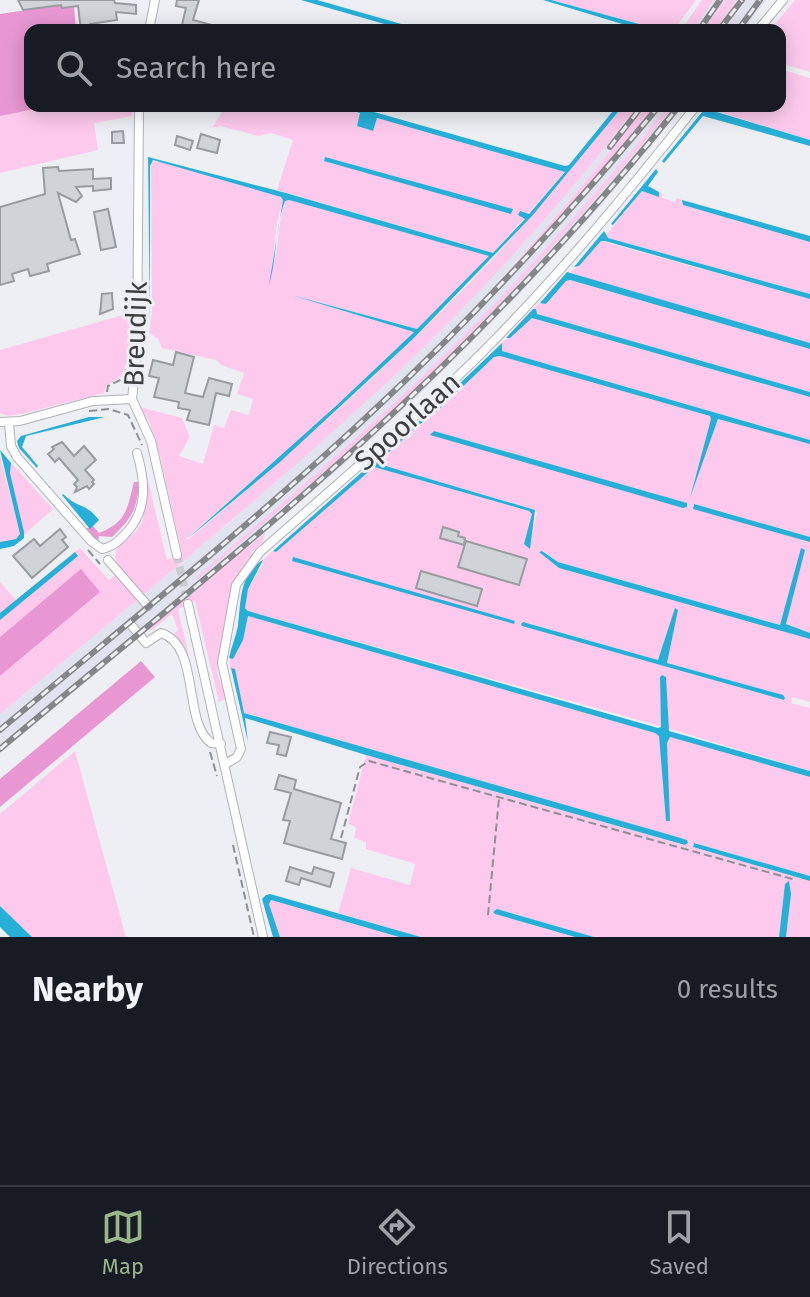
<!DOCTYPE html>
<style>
body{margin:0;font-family:"Fira Sans",sans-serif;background:#242831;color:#f1f3f6}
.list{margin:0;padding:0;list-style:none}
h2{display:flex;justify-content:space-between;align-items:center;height:104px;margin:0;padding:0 32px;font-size:34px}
h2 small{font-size:26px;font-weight:400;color:#9ea1a6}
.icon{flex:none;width:44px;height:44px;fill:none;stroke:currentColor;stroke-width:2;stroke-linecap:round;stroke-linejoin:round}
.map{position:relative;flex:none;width:810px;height:937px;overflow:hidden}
.search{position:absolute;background:#171b24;box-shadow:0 4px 20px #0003;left:24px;right:24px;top:24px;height:88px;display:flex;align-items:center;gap:20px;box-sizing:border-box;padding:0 28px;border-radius:16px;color:#9ea1a6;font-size:30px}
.sheet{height:248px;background:#171b24}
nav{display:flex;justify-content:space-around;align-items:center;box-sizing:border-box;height:112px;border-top:2px solid #363941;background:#171b24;font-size:22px;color:#9ea1a6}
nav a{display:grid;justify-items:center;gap:4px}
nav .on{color:#98b688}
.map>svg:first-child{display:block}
.built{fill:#e2e3f0}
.green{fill:#fdcaed;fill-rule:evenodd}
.forest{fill:#e897d2}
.water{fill:#27afd7}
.building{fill:#d0d3d8;stroke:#989ca0;stroke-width:2}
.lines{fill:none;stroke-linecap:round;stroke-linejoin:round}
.minor-tunnel{stroke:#cacbd0;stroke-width:8;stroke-dasharray:8 4;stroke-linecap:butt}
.minor-casing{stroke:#b1b2b7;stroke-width:10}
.path{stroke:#8e8f93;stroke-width:2;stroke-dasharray:8 4;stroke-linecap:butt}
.minor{stroke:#fff;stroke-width:8}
.rail-casing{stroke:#858689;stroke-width:6}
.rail{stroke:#eeeff4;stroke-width:3;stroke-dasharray:9;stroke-linecap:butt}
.labels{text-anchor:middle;stroke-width:6;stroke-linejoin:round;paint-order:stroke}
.street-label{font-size:28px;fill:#3c3d3f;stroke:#eeeff4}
</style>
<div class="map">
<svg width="810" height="937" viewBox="0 0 810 937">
<rect width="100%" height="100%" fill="#eeeff4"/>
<g class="built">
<path d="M714 0H725L703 30H693Z"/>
<path d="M737 0H766L743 30H715Z"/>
<path d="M637 106H646L582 186 498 282 586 188 655 106H683L603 203 515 299 422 392 340 468 0 753V714L244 510 400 370 536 228Z"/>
</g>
<g class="green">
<path d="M551 0H696L674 30H661Z"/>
<path d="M702 0H714L693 30H681Z"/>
<path d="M725 0H737L715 30H703Z"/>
<path d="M795 0H810V72L780 63V30H770Z"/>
<path d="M61 5 62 8 74 7 76 30H30V106H132V116L94 123 98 150 0 173V14Z"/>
<path d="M780 69 810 78V140L709 109 711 106H780Z"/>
<path d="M226 106H334L361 114 357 126 372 131 377 118 565 172 493 253 277 190 293 140 271 133 259 136 220 126 212 128Z"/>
<path d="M623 106H637C565 200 485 290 399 371 271 491 134 602 0 714V676L100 592 81 570 0 637V582L16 600 80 548 109 580 121 570C102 540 137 543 143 519 148 498 142 476 140 455H142L167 560 182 553 160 456 149 421 140 407 182 418 190 437 179 456 203 464 214 425 224 428 231 410 249 415 253 399 237 394 244 373 221 365 216 360 162 348 158 339 149 333 152 313 151 162 157 161 281 197 283 200 277 223 272 268C280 247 277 222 286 200H289L490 256 417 329 291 295 414 332 337 405 186 539H189C296 448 401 357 497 254 541 207 582 156 623 106Z"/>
<path d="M646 106H655L586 188 498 283 582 186Z"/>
<path d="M669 106H674C578 223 475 335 363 437 310 486 253 531 198 579L196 577C287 499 378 422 462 337 535 263 603 186 669 106Z"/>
<path d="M642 191 659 197V192L662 193V198L675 202 677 198 682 200 683 205 810 242V294L608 238 606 235Z"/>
<path d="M601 241 810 299V343L573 275 570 272 579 266Z"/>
<path d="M569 280 810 349V392L536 314V310L533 309 540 303 546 304 566 281Z"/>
<path d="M130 313 131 352 121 377 106 386 104 393 21 414 8 416 0 413V350Z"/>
<path d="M531 318 810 397V440L502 351V343Z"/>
<path d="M501 356 710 416 712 418 690 497 718 419 810 444V537L694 504 692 507 810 542V633L786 624 804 548 780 625 558 562 543 551 539 552 559 568 810 639V702L792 697 791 703 810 708V771L667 728 248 611 245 608 248 589 263 564 260 562 273 551H276L374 467 529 511 532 514 529 542 537 514 535 510 379 464 378 461 426 420 424 417 432 410 435 413 494 357ZM434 431 686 503 431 435ZM676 608 666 663 782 695 783 700 523 626 522 624 524 622 658 660Z"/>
<path d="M0 456 20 534 16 539 0 542Z"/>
<path d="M11 463 53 509 24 535 10 473Z"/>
<path d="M265 533 263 541 252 552 254 555 236 580 225 641 219 654 217 673 227 698 219 702 195 601 178 609 189 656 173 635 178 630 172 614 150 631 149 629Z"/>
<path d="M248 616 655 733 659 736 666 821 667 742 670 737 810 777V876L695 843 693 845V847L810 881V937H786L791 894 785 884 779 937H594L497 909 495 914 575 937H421L338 913 351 868 410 885 415 864 366 849V842L354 838 356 827 348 824 366 755 684 845 687 840 244 713 231 668 230 672V658L233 659 246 628Z"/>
<path d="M75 751 126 937H32L0 906V814Z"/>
<path d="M271 900 399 937H280L269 904Z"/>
</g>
<g class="forest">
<path d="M61 5 62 8 74 7 76 30H30V106H49L0 116V14Z"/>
<path d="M134 482H139C137 510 132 518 112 537L99 536 98 542 85 529 93 526 99 533C127 522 127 509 134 482Z"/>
<path d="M81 569 100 592 0 676V637Z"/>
<path d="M141 661 155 677 0 807V779Z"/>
</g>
<g class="water">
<path d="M301 0H317L419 29 405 30Z"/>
<path d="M543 0H551L661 30H642Z"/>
<path d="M334 106H353L565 166 569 165 617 106H623L532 216 413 339 280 462 186 540 337 405 414 332 291 295 417 329 489 256 289 200 285 201C275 227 277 258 269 285L283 200 281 197 153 160 150 166V325L148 157 286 193 493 253 525 219 518 215 520 211 529 214 565 172 377 118 373 131 357 126 360 113Z"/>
<path d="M707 106H711L710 110 810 140V146L703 116 664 163 662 161Z"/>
<path d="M325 157 513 209 511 214 324 161Z"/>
<path d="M656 169 658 172 648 186 659 192V197L642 191 613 225 611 224Z"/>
<path d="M682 200 810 236V242L683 205Z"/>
<path d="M604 231 608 238 810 294V299L605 241H601L579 266 574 267Z"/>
<path d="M567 272 810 343V349L570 280 566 281 546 304 540 303Z"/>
<path d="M533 309H536L537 314 810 392V397L532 318 510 338H506Z"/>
<path d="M502 343V351L810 440V444L718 419 690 498 711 419 710 416 500 356 494 357 435 413 432 412V410Z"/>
<path d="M89 417H105L26 436 22 447 38 466 37 468 19 448 17 441 21 436Z"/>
<path d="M424 417 427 418 379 461V464L535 510 530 549 524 544 532 514 529 511 374 467 276 552 273 551Z"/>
<path d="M434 431 687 503V507L683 508 430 435Z"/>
<path d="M0 450 11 463 10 473 24 532V538L14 546 0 549V542L16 539 20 534Z"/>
<path d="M63 494C78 509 85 502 99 520L90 529 62 495Z"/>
<path d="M694 504 810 537V542L693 509Z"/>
<path d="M801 548 805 550 786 624 810 633V639L559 568 539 552 542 551 558 562 780 625Z"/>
<path d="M75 552 78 556 0 620V613Z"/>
<path d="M293 557 515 621 514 624 292 561Z"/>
<path d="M263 560 248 589 245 608 248 611 658 728 661 727 660 677 662 675 666 677 669 731 810 771V777L670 737 667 743 670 821H666L659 736 655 733 248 616 243 640 233 659 229 658C231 647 236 637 238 626 241 602 239 574 263 560Z"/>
<path d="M675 608 678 610 667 663 783 695 785 698 784 700 522 626 521 624 523 622 658 660Z"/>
<path d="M231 668 235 669 244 713 667 834 687 840 688 843 685 845 366 755 245 718 248 742Z"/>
<path d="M694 843 810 876V881L693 847Z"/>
<path d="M789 881 791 894 786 937H779L785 884Z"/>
<path d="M270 894 421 937H399L271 900 269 904 280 937H273L262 899 266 895Z"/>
<path d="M0 906 32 937H10L0 927Z"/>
<path d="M497 909 594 937H575L495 914 493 912Z"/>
</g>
<g class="building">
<path d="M18 0H114L115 3 136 5V14L116 12 117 20 90 24 91 30H81L78 6 62 8 61 5 23 10Z"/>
<path d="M177 0H199L193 20 223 28 222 30 181 29 186 8 176 6Z"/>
<path d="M123 131 124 143H112V132Z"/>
<path d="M201 134 220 140 217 153 197 148Z"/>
<path d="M177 136 193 141 190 150 175 145Z"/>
<path d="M58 167 59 171 93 169V179L111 178V189L93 191V186L76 187 82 196 76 202 58 193 71 240 75 239 80 254 47 264 49 271 30 276 28 269 12 274 14 281 0 285V207L45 194 43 168Z"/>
<path d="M108 209 116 247 101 250 94 212Z"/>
<path d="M112 293 113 309 100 314 102 294Z"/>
<path d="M176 352 194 357 185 393 203 397 209 378 232 384 229 396 216 393 209 425 187 420 190 410 178 408 179 402 154 397 159 378 149 376 153 360 173 365Z"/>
<path d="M62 442 74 456 84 446 96 460 85 470 94 480 92 482 94 484 89 489 87 486 75 492 77 487 74 484 78 480 59 458 55 462 48 454 54 449 52 447Z"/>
<path d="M443 527 459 532 458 536 465 538 464 545 440 538Z"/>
<path d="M60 529 66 537 62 540 68 547 32 578 13 556 34 539 40 546Z"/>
<path d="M466 541 527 559 519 585 458 567Z"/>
<path d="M421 571 482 589 477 606 416 588Z"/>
<path d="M270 732 291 737 286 756 277 754 279 745 267 743Z"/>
<path d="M279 775 296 780 294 789 341 803 331 839 346 843 342 859 284 843 290 821 283 820 291 793 275 789Z"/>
<path d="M290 867 312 874 314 867 334 873 330 887 301 878 299 885 286 881Z"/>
</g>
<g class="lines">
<path class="minor-tunnel" d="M177 555 188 604"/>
<g class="minor-casing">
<g id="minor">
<path d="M149 30 155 0"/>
<path d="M758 30 783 0"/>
<path d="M139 106 137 354 132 399 151 441 177 555"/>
<path d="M0 422 20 421 93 401 132 399"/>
<path d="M9 423 11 446 17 457 91 541 102 549C113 547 120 540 128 531 148 508 145 481 137 453"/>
<path d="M108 560 148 606"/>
<path d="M188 604 263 937"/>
<path d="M132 626 146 643 161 633C201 646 182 721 211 743L221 744"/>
<path d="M226 764 237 757 241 749 222 663 236 585 260 552C325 495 392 438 455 379 543 295 621 201 696 106"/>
</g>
</g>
<g class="path">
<path d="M107 392 108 386 122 379 126 369"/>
<path d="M89 411 109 409 128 415 142 445"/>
<path d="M88 550 100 564"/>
<path d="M210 752 217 776"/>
<path d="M341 838 360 767 369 761 796 880"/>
<path d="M233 845 254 937"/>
<path d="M488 915 499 798"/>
</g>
<use href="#minor" class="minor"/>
<g class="rail-casing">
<g id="rail">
<path d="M699 30 720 0"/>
<path d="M719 30 742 0"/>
<path d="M738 30 760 0"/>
<path d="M610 147 642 106"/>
<path d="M0 730C125 625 254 523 373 411 475 316 570 213 659 106"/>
<path d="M0 749C120 648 244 550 360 444 474 340 582 227 679 106"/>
</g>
</g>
<use href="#rail" class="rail"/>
</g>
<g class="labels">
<g class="street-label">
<text transform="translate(135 334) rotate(-88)" y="10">Breudijk</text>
<text transform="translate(407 421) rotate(-42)" y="10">Spoorlaan</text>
</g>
</g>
</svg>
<div class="search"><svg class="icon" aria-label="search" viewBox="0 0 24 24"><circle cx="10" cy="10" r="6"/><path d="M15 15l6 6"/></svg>Search here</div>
</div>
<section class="sheet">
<h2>Nearby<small>0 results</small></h2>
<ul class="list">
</ul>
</section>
<nav>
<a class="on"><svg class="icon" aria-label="map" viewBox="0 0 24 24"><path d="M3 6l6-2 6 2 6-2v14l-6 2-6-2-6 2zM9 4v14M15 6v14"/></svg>Map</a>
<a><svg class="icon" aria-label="directions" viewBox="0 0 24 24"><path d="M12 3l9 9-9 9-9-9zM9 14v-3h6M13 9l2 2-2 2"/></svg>Directions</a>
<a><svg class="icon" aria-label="saved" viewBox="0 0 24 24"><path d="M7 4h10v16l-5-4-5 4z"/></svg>Saved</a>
</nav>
